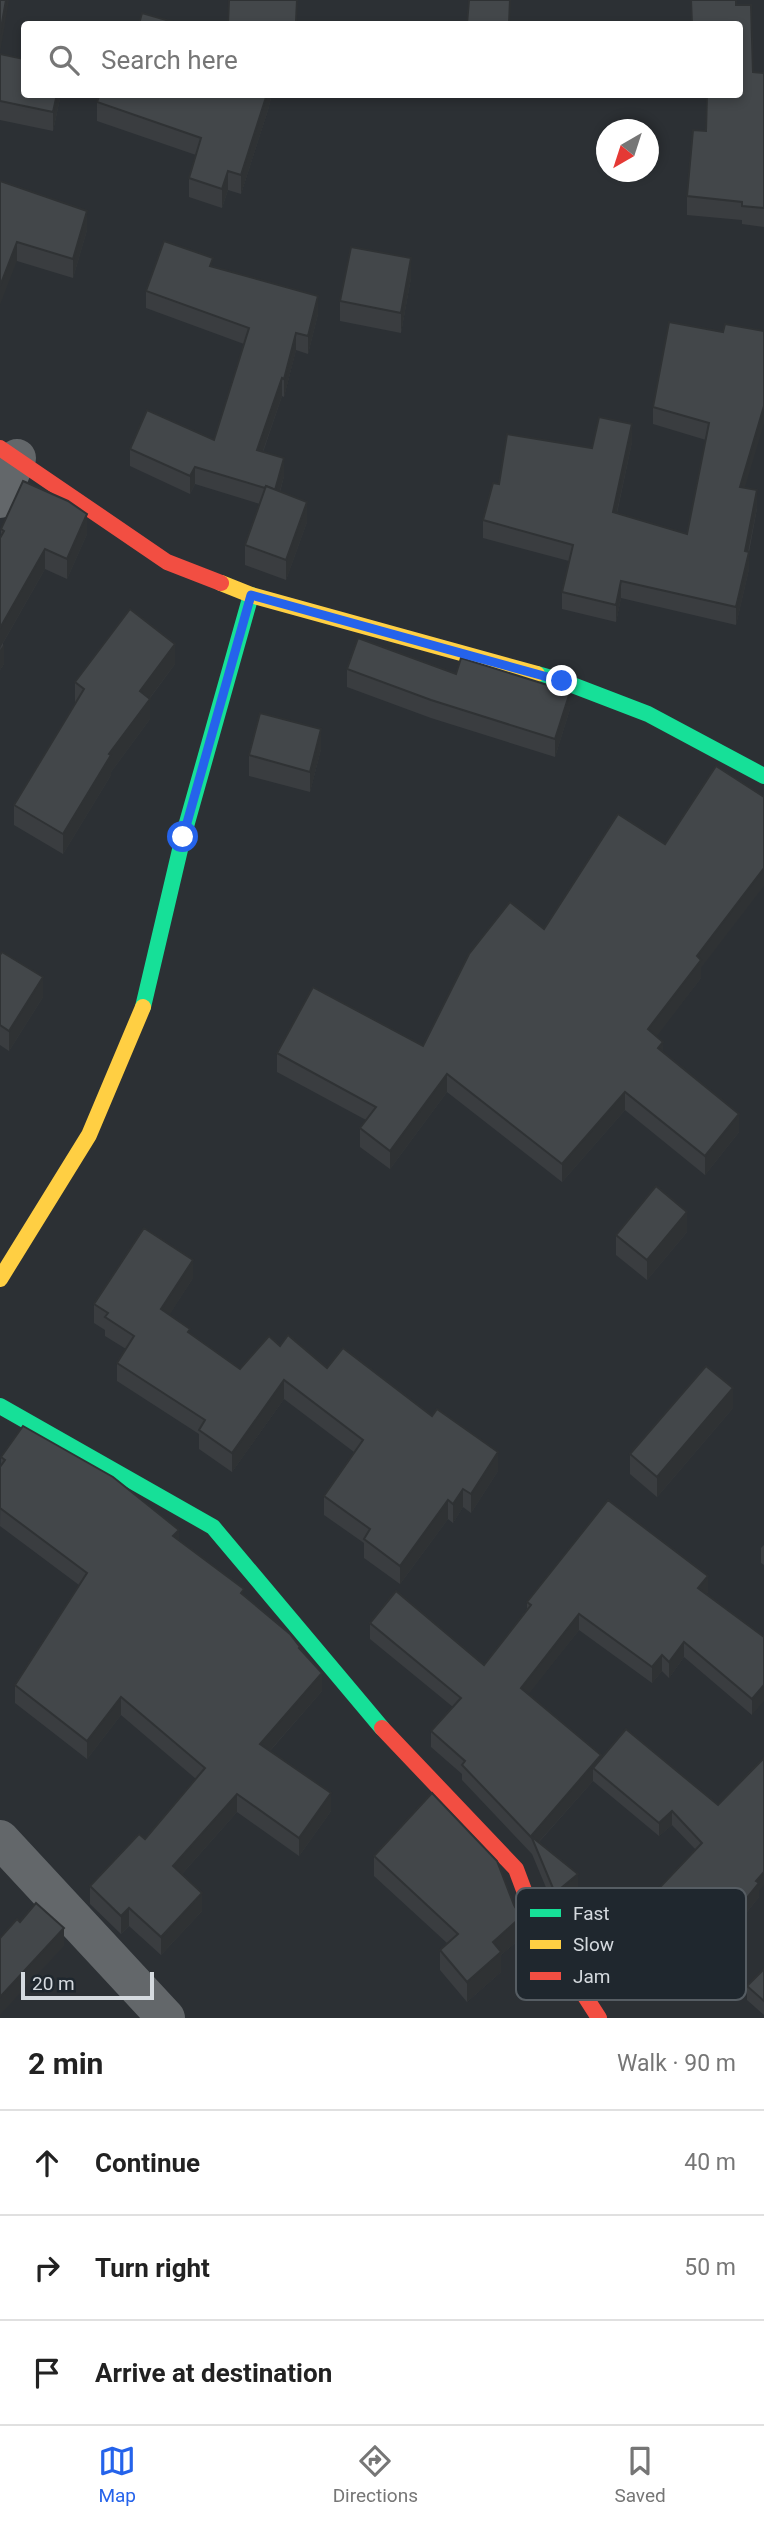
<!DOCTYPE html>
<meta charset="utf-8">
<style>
body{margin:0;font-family:Roboto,sans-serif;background:#f6f6f6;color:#222}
.compass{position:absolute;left:596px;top:119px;width:63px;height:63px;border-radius:50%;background:#fff;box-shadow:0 4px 10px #0003;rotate:219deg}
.scale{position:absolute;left:21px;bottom:18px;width:133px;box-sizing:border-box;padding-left:7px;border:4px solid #d5dadf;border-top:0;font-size:19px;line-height:24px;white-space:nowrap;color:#d5dadf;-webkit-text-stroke:5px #1f272e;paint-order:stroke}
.stop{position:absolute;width:21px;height:21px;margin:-16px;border:5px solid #2563eb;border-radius:50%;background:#fff}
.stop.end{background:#2563eb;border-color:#fff;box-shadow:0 2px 7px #0008}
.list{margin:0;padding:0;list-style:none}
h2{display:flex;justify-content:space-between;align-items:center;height:91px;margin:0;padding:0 28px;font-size:30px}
h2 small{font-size:23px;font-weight:400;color:#767676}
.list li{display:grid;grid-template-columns:46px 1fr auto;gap:21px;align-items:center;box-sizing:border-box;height:105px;padding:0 28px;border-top:2px solid #e0e0e0}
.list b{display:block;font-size:26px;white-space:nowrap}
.list em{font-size:23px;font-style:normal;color:#767676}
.icon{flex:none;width:38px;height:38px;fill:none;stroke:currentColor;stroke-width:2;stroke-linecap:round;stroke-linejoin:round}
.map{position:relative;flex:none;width:764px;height:2018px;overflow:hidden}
.search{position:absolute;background:#fff;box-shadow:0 4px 10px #0003;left:21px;right:21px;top:21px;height:77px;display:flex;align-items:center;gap:18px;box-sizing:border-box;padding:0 24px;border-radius:7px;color:#767676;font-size:26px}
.sheet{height:406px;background:#fff}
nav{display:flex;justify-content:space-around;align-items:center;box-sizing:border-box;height:98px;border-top:2px solid #e0e0e0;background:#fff;font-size:19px;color:#767676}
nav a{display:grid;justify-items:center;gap:4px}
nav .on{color:#2563eb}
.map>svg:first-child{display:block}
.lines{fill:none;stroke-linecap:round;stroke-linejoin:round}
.street{stroke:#63676a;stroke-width:38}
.fast{stroke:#16e098;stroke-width:16}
.slow{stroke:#ffcf43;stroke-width:16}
.jam{stroke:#f24e42;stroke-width:16}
.wall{fill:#3a3d40}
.shaded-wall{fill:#2f3234}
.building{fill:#43474a;stroke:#2f3234;stroke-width:2}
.route{stroke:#2563eb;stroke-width:9}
.key{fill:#1f272e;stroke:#565d63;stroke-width:2}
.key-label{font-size:19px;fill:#d5dadf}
</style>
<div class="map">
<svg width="764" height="2018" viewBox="0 0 764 2018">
<rect width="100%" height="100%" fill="#2c3034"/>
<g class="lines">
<g class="street">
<path d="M0 499 17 458"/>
<path d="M0 1839 166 2018"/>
</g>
<g class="fast">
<path d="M537 674 562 681 648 714 764 776"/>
<path d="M143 1007 183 837 251 595"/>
<path d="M0 1406 213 1527 382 1728"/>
</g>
<g class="slow">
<path d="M221 583 251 595 537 674"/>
<path d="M0 1279 89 1135 143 1007"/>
</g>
<g class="jam">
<path d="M0 448 167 562 221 583"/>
<path d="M382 1728 516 1869 534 1917 599 2018"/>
</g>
</g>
<g class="wall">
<path d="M297 0 296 24H228Z"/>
<path d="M736 5 753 72 764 73V227L742 224V220L687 215V196L706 131Z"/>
<path d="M0 54 61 94 53 131 0 120Z"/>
<path d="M100 94H272L268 110 241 194 228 190 222 208 189 197V178L196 155 97 121V102Z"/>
<path d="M0 181 87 230 73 278 17 261Z"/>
<path d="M213 267 318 314 308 354 296 350 284 397 282 396 263 452 284 476 280 492 307 522 286 580 245 565V545L260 504 195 484 190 494 130 466V449L214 440 244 344 146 308V291Z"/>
<path d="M411 278 401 333 340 321V301Z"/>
<path d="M723 332 745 488 757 508 749 552V569L736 625 621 598 616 622 562 609V592L569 561 483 538V520L499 484 592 448 632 442 617 513 687 534 706 440 653 424V407Z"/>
<path d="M1 529 87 534 67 579 45 569 3 643 4 664 0 670Z"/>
<path d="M175 664 150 698V719L111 772V775L63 854 14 825V805L76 703 75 702V682Z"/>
<path d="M347 669 456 674 570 709 555 757 431 718 347 687Z"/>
<path d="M321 749 310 792 249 776V755Z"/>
<path d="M544 929 701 968V978L656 1036 663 1052 739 1132 705 1175 625 1110 562 1182 447 1092 390 1169 360 1147V1128L366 1120 277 1072V1053L423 1046Z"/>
<path d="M0 955 43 997 9 1051 0 1045Z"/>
<path d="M687 1232 647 1280 616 1255V1235Z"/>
<path d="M193 1278 169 1315 190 1333 240 1369 280 1346 327 1368 498 1471 471 1513 463 1507 453 1523 448 1519 400 1584 364 1558V1543L324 1515V1496L354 1452 284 1399 232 1472 199 1449V1434L117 1381V1363L126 1349 105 1336V1330L94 1323V1304Z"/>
<path d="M733 1408 657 1497 630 1474V1454Z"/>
<path d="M1 1457 179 1541 244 1595 300 1650 322 1691 270 1751 331 1811 299 1856 237 1812 182 1874 202 1911 161 1955 129 1926 121 1934 90 1904V1886L145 1839 196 1779 121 1715 87 1759 15 1703V1685L79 1585 0 1526Z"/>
<path d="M764 1545V1565L761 1563V1548Z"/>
<path d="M708 1592 706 1594 764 1637 752 1715 684 1657 669 1678 662 1671 652 1683 579 1630 528 1694 601 1758 626 1729 759 1891V1897L688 1985 625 1938V1924L696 1850 672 1825 659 1836 593 1781 539 1842 578 1890 555 1909 532 1854 462 1780V1774L431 1747V1731L453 1707 370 1639V1623L484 1665 527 1609V1602Z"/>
<path d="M374 1856 521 1938 501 1955V1972L467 2002 440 1970V1950L447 1943 374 1876Z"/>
<path d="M764 1969V2015L747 2000V1986Z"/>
</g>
<g class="shaded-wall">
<path d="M6 0H9L0 53V34Z"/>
<path d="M57 94H61L53 131V112Z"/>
<path d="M267 94H272L268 110 241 194V175Z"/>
<path d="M228 171V190L222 208V189Z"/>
<path d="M87 211V230L73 278V259Z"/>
<path d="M17 242V261L0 305V286Z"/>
<path d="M411 258V278L401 333V313Z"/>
<path d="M318 296V314L308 354V336Z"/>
<path d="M296 333V350L284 397V379Z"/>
<path d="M282 378V396L257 468V450Z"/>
<path d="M764 406V424L740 504V487Z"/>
<path d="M632 424V442L613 530V512Z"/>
<path d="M284 458V476L275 509V491Z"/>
<path d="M195 467V484L190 494V476Z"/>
<path d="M757 490V508L747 558 749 552V569L736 625V607L745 551Z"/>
<path d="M307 502V522L286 580V560Z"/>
<path d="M87 514V534L67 579V559Z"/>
<path d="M45 549V569L0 648V628Z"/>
<path d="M621 581V598L616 622V605Z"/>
<path d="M4 644V664L0 670V650Z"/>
<path d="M175 644V664L140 711V691Z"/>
<path d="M570 692V709L555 757V739Z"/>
<path d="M150 699V719L111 772V775L63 854V834L109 754Z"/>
<path d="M321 729V749L310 792V772Z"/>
<path d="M764 868V886L701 968V978L648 1048V1029L697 956Z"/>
<path d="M43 977V997L9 1051V1031Z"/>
<path d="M663 1042V1060L658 1048Z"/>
<path d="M447 1074V1092L390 1169V1151Z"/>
<path d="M625 1092V1110L562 1182V1164Z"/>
<path d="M739 1114V1132L705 1175V1156Z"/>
<path d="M687 1212V1232L647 1280V1260Z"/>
<path d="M193 1260V1278L161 1328V1309Z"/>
<path d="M284 1380V1399L232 1472V1453Z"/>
<path d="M733 1388V1408L657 1497V1477Z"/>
<path d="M498 1452V1471L471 1513V1494Z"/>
<path d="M463 1489V1507L453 1523V1504Z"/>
<path d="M448 1500V1519L400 1584V1566Z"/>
<path d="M179 1530V1548L173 1536Z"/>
<path d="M708 1576V1592L698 1604V1588Z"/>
<path d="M579 1614V1630L521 1704V1688Z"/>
<path d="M684 1642V1657L669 1678V1662Z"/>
<path d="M662 1655V1671L652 1683V1667Z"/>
<path d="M322 1673V1691L260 1762V1744Z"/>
<path d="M764 1685V1701L752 1715V1699Z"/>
<path d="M121 1697V1715L87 1759V1741Z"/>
<path d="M601 1755V1771L593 1768V1781L535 1846 531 1836Z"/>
<path d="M331 1793V1811L299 1856V1838Z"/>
<path d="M237 1794V1812L173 1884V1866Z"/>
<path d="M672 1811V1825L659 1836V1823Z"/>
<path d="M764 1872V1885L759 1891V1897L688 1985V1971Z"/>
<path d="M578 1874V1890L555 1909V1893Z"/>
<path d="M202 1893V1911L161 1955V1937Z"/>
<path d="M129 1908V1926L121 1934V1916Z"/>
<path d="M521 1917V1938L501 1955V1972L467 2002V1982L493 1942Z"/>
<path d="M64 1928V1946L0 2015V1997Z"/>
</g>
<g class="building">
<path d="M0 0H6L0 34Z"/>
<path d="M229 0H297L296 22H283V24H228Z"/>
<path d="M469 0H510L509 24H467Z"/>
<path d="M691 0H736V5H751L753 72 764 73V208L742 206V202L687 196 693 130 706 131 707 94H739V24H692Z"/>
<path d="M142 13 180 24H139Z"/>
<path d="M0 54 24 59V94H57L53 112 0 101Z"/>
<path d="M100 94H267L241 175 228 171 222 189 189 178 201 138 97 102Z"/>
<path d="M0 181 87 211 73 259 17 242 0 286Z"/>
<path d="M164 241 213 258 210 266 318 296 308 336 296 333 284 379 282 378 257 450 284 458 275 490 266 486 265 488 195 467 190 476 130 449 147 410 214 440 249 328 146 291Z"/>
<path d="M351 247 411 258 401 313 340 301Z"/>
<path d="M669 322 723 332 725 324 764 331V406L740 487 757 490 745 551 749 552 736 607 621 581 616 605 562 592 573 545 483 520 493 483 499 484 507 434 592 448 599 417 632 424 613 512 687 534 709 423 653 407Z"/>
<path d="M23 481 68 501 87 514 67 559 45 549 0 628V538L4 531 1 529Z"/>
<path d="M266 486 307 502 286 560 245 545Z"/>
<path d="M130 609 175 644 140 691 150 699 109 754 111 755 63 834 14 805 84 689 75 682Z"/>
<path d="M358 638 456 674 461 658 570 692 555 739 431 700 347 669Z"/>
<path d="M260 713 321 729 310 772 249 755Z"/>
<path d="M716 766 764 797V868L697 956 701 960 648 1029 663 1042 658 1048 739 1114 705 1156 625 1092 562 1164 447 1074 390 1151 360 1128 376 1107 277 1053 313 987 423 1046 469 954 510 902 544 929 618 814 665 844Z"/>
<path d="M2 952 43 977 9 1031 0 1025V955Z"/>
<path d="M656 1186 687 1212 647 1260 616 1235Z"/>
<path d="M144 1228 193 1260 161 1309 190 1329 188 1332 240 1369 269 1336 280 1346 288 1335 327 1368 343 1348 432 1416 437 1409 498 1452 471 1494 463 1489 453 1504 448 1500 400 1566 364 1539 370 1529 324 1496 363 1440 284 1380 232 1453 199 1430 205 1420 117 1363 134 1336 105 1317 108 1313 94 1304Z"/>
<path d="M706 1366 733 1388 657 1477 630 1454Z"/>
<path d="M23 1426 113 1477 179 1530 173 1536 244 1589 241 1593 290 1634 300 1647 299 1648 322 1673 260 1744 331 1793 299 1838 237 1794 173 1866 202 1893 161 1937 129 1908 121 1916 90 1886 139 1834 145 1839 205 1768 121 1697 87 1741 15 1685 87 1573 0 1508V1467L5 1460 1 1457Z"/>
<path d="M608 1500 708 1576 698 1588 764 1637V1685L752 1699 684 1642 669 1662 662 1655 652 1667 579 1614 521 1688 601 1755 531 1836 578 1874 555 1893 532 1838 462 1765 465 1761 431 1731 461 1698 370 1623 396 1591 484 1665 531 1605 527 1602Z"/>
<path d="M626 1729 718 1805 764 1758V1872L756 1881 759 1883 688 1971 625 1924 702 1843 672 1811 659 1823 593 1768Z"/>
<path d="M432 1793 497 1861 514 1905 521 1917 493 1942 501 1952 467 1982 440 1950 458 1934 374 1856Z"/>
<path d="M36 1903 64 1928 0 1997V1938L17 1919 20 1922Z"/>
<path d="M764 1969V2001L747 1986Z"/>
</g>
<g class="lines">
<path class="route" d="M183 837 251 595 562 681"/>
</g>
<rect x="516" y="1888" width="230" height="112" rx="10" class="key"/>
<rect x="530" y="1909" width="31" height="8" fill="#16e098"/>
<rect x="530" y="1940" width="31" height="9" fill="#ffcf43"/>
<rect x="530" y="1972" width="31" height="8" fill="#f24e42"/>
<g class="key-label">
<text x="573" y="1920">Fast</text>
<text x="573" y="1951">Slow</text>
<text x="573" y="1983">Jam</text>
</g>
</svg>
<svg class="compass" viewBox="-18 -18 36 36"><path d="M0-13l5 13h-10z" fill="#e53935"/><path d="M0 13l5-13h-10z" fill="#767676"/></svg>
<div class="scale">20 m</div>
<div class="stop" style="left:183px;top:837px"></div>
<div class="stop end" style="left:562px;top:681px"></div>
<div class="search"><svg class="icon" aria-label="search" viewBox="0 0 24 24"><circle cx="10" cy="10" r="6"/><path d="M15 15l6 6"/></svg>Search here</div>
</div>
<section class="sheet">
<h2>2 min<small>Walk · 90 m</small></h2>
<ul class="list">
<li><svg class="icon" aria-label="ahead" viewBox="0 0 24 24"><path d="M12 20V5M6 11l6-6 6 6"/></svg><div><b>Continue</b></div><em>40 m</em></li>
<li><svg class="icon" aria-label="right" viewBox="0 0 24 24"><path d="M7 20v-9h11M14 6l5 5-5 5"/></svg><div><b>Turn right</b></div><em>50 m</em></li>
<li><svg class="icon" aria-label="arrive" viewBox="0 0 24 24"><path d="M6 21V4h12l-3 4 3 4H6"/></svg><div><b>Arrive at destination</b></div></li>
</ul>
</section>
<nav>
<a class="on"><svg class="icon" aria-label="map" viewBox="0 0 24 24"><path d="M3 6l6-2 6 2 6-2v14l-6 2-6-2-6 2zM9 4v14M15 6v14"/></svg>Map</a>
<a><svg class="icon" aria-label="directions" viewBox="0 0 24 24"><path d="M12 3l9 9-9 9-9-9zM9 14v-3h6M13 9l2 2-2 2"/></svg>Directions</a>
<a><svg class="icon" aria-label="saved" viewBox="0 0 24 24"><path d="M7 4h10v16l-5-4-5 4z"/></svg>Saved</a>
</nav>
